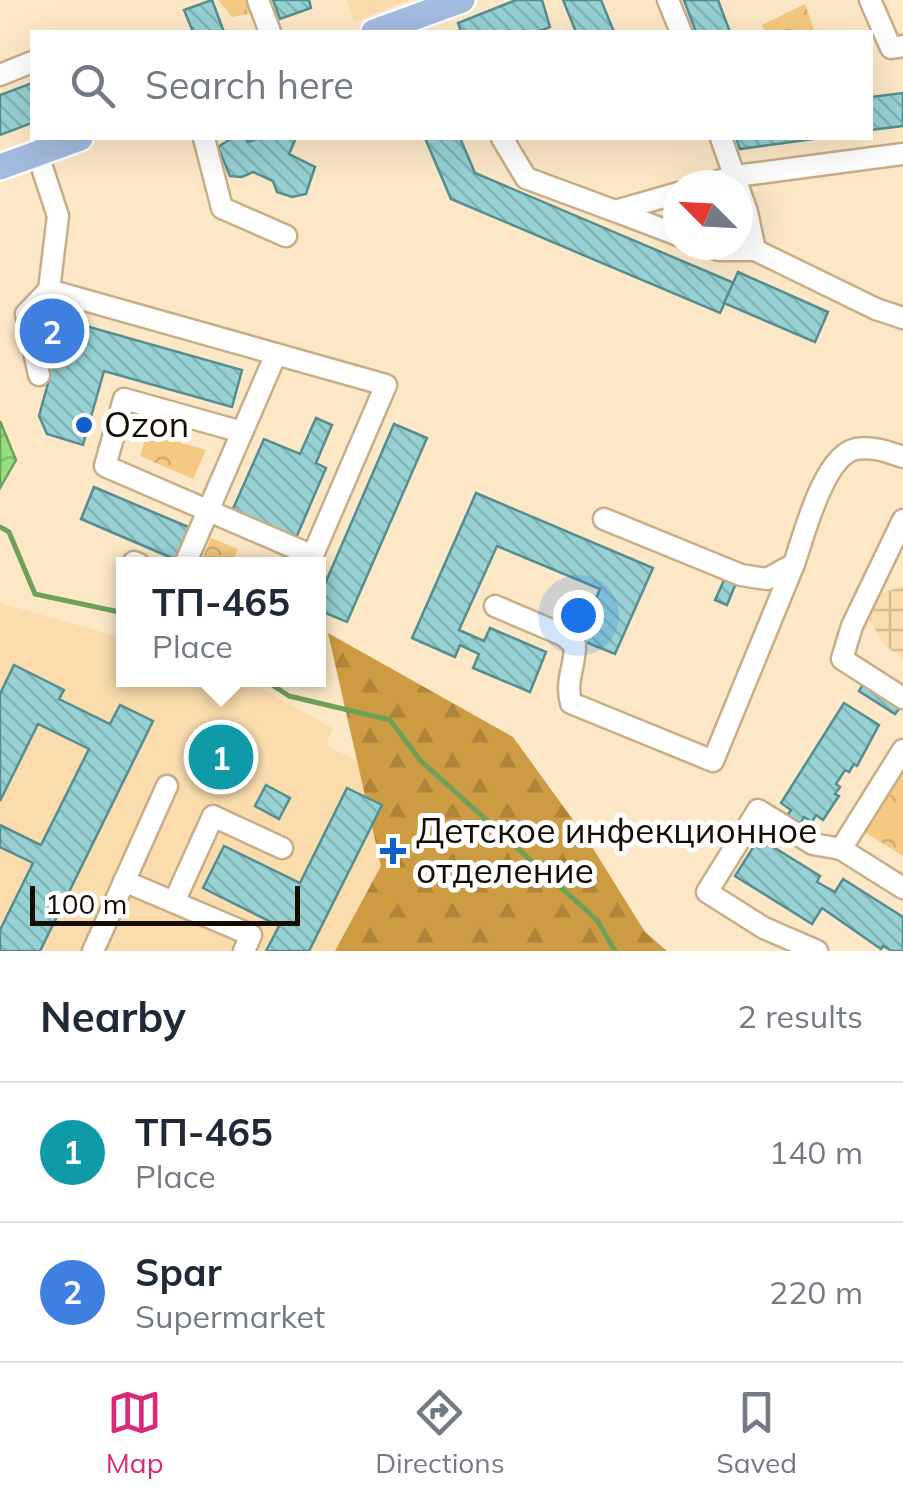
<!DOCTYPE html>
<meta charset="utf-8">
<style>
body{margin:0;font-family:Mulish,sans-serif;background:#f6f6f7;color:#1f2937}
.compass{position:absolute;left:663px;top:170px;width:90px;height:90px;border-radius:50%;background:#fff;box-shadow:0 10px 40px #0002;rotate:294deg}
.scale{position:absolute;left:30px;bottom:25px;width:270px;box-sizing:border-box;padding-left:10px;border:5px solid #160d02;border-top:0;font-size:28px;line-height:35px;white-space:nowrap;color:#160d02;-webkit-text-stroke:8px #fff;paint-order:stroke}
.you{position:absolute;left:578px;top:615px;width:35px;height:35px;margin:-25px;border:8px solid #fff;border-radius:50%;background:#1a73e8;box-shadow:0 0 0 15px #1a73e833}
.badge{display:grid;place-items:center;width:65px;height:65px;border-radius:50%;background:#db2777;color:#fff;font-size:32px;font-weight:700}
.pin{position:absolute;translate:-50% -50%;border:5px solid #fff;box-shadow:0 2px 10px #0006}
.popup{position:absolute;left:116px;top:557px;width:210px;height:130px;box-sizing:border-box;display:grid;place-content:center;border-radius:0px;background:#fff;filter:drop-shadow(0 2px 8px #0005);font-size:32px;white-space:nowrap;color:#747a83}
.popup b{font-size:38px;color:#1f2937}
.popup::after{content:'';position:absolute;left:50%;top:100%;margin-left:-20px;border:20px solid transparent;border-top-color:#fff}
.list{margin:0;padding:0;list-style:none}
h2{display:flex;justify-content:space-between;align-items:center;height:130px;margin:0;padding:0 40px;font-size:42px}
h2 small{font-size:32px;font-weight:400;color:#747a83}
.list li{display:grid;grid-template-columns:65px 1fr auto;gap:30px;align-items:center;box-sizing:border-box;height:140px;padding:0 40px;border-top:2px solid #e0e1e3}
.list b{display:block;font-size:38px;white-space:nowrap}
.list p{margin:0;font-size:32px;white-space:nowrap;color:#747a83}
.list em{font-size:32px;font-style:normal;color:#747a83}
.icon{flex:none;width:55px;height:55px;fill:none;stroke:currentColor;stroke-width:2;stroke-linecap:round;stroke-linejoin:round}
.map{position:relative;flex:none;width:903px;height:951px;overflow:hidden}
.search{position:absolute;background:#fff;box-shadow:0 10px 40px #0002;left:30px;right:30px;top:30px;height:110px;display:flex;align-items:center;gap:25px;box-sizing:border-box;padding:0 35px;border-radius:0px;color:#747a83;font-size:38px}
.sheet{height:410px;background:#fff}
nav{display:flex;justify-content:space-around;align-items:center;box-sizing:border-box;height:140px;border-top:2px solid #e0e1e3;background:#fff;font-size:28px;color:#747a83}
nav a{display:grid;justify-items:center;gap:5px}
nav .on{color:#db2777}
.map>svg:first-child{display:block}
.built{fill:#fadcad}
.industrial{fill:url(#industrial-grid)}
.grass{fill:url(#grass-tufts)}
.forest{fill:url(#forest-firs)}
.park{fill:url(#park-crowns)}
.water{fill:url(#water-waves);stroke:#6ea058;stroke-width:2.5}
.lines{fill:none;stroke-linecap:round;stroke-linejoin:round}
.stream{stroke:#6ea058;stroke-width:5}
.building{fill:url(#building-back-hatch);stroke:#558e90;stroke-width:2.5}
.minor-casing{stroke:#c7ae87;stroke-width:25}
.major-casing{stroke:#fff;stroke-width:30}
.minor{stroke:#fff;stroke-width:20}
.major{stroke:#a3bbdf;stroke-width:25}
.poi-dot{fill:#125fc9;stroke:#fff;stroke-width:4}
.labels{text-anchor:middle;stroke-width:10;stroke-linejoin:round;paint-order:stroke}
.poi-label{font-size:35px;fill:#160d02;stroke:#fff;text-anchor:start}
</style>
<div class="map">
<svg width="903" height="951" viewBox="0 0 903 951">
<defs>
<pattern id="industrial-grid" width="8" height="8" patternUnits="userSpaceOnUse" patternTransform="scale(2.5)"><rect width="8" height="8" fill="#fadcad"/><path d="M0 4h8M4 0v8" fill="none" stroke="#d6bc93"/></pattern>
<pattern id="grass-tufts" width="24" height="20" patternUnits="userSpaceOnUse" patternTransform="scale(2.5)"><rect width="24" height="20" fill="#f5c981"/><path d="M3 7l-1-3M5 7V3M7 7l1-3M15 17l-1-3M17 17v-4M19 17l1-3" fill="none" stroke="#d1ab6e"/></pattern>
<pattern id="forest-firs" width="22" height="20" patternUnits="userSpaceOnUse" patternTransform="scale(2.5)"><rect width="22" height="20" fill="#cd9b42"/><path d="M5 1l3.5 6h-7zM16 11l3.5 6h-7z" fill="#af8438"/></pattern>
<pattern id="park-crowns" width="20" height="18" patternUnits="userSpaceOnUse" patternTransform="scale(2.5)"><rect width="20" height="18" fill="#f5c981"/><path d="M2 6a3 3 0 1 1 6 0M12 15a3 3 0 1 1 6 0" fill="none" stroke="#d1ab6e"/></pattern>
<pattern id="water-waves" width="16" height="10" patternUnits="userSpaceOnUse" patternTransform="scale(2.5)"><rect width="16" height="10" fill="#94df7d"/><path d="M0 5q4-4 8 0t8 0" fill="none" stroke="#7fbe6a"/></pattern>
<pattern id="building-back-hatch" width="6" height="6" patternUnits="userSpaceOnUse" patternTransform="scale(2.5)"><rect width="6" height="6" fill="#97d1d3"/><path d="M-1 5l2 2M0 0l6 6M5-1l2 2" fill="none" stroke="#81b2b4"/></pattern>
</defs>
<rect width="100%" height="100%" fill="#fce8c7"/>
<g class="built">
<path d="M347 0H409L354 22Z"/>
<path d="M0 603 123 638 124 680 247 681 333 728 326 745 440 804 435 951H0Z"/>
</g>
<path class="industrial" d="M903 586V658L884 645 870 620 880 594Z"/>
<path class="grass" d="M218 0H248L253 13 232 17Z"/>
<path class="forest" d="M328 633 513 737 589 842 645 932 667 951H335L381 866Z"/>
<g class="park">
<path d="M805 4 815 32H765L762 25Z"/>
<path d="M147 433 206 450 193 479 140 456Z"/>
<path d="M211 538 238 549 231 564 201 562Z"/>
<path d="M903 768V856L863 831Z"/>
</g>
<path class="water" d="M0 421 16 460 0 488Z"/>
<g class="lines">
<g class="stream">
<path d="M0 527 9 532 35 594 124 613"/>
<path d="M265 680 289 696 390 720 420 760 597 920 615 951"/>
</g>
</g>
<g class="building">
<path d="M212 0 224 32H193L184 10Z"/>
<path d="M273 0H309L311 8 280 19Z"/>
<path d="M516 0H542L550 27 537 32H461L458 23Z"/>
<path d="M563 0H601L614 32H576Z"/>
<path d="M684 0H718L730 32H696Z"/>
<path d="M32 83V123L0 135V95Z"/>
<path d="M903 93V126L870 130V97Z"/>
<path d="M232 138H246L248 142 259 138H296L289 154 315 167 306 194 292 197 277 192 273 181 253 172 242 177 230 176 218 147Z"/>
<path d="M425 138H460L475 173 734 283 720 313 451 199Z"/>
<path d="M736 138H820L740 149Z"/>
<path d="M738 272 828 312 815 342 724 303Z"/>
<path d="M54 317 242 370 232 407 104 371 83 445 47 434 39 416 50 376 41 329Z"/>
<path d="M316 418 332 425 316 463 326 468 296 538 232 511 264 439 300 454Z"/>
<path d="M394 424 427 438 347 622 318 610V600Z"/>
<path d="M94 487 193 529 179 561 81 519Z"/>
<path d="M476 493 653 568 615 654 578 639 600 589 497 546 459 630 484 641 490 628 546 652 530 692 473 668 479 654 460 645 455 657 412 638Z"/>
<path d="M725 578 736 583 727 605 715 600Z"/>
<path d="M14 665 64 690 59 699 110 724 120 705 153 721 40 951H0V930L33 863 0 847V825L41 845 89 749 38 724 0 801V694Z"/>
<path d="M865 681 902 705 895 714 859 691Z"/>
<path d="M844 703 879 725 857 766 854 764 849 772 845 770 836 784 840 787 835 794 839 796 823 820 816 815 812 822 804 817 800 824 787 816 791 810 781 803Z"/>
<path d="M216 743 235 753 226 771 207 761Z"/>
<path d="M266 785 290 798 279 819 255 806Z"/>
<path d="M347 788 382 805 309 951H266L279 926 203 888 224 846 300 883Z"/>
<path d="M759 838 820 876 817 882 835 892 843 879 903 917V951H892L883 946 881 949 822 908 812 924 735 876Z"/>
</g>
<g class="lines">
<g class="minor-casing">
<g id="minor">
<path d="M258 0 270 32"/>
<path d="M668 0 681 32"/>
<path d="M870 0 891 48 903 46"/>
<path d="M0 75 32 62"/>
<path d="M204 138 222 208 286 236"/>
<path d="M502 138 526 178 615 211 678 193"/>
<path d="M721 138 747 212 755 250 876 309 903 318"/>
<path d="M37 152 58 216 49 290 26 314 39 375"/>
<path d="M704 185 736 176 903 154"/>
<path d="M615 211 678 235"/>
<path d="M705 245 719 250H755"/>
<path d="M49 290 386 385 309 564"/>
<path d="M242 432 124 399 105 466 313 556"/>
<path d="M604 519 741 575 767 579 794 564C804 535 824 455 856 449 873 446 888 452 903 457"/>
<path d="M903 520 852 626 842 659 903 698"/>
<path d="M134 562 139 564"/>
<path d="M185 564 276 354"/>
<path d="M495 606 563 635 575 645C575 668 565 680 571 703L713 761 794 564"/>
<path d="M841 849 903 750"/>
<path d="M124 881 251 935 244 951"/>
<path d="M174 902 213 816 282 848"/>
<path d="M93 951 167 786"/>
<path d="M817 951 764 928 707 892 758 810 813 844 841 849 903 888"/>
</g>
</g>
<g class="major-casing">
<g id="major">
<path d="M374 32 462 0"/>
<path d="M0 167 80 138"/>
</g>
</g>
<use href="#minor" class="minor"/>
<use href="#major" class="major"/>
</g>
<g class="poi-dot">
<circle cx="84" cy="425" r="10"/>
<path d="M388 836h10v10h10v10h-10v10h-10v-10h-10v-10h10z"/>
</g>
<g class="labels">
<g class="poi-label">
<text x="104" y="437">Ozon</text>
<text x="416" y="843">Детское инфекционное<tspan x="416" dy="40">отделение</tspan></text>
</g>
</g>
</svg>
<svg class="compass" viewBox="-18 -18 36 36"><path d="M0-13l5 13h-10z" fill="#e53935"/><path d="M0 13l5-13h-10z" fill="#747a83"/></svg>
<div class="scale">100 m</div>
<div class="you"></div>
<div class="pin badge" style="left:221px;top:757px;background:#0f9aa8">1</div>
<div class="popup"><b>ТП-465</b>Place</div>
<div class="pin badge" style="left:52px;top:331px;background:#3f7fe0">2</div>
<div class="search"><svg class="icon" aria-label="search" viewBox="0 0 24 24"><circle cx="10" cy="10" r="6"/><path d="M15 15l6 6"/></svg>Search here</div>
</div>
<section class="sheet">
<h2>Nearby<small>2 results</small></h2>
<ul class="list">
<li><span class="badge" style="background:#0f9aa8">1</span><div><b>ТП-465</b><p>Place</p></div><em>140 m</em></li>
<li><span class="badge" style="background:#3f7fe0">2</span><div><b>Spar</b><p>Supermarket</p></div><em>220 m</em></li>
</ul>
</section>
<nav>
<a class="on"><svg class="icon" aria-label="map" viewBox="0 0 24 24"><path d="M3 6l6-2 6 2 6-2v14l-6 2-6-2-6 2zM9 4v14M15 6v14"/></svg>Map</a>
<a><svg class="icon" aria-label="directions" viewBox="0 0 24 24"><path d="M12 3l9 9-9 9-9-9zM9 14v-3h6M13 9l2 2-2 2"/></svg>Directions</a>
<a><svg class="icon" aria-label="saved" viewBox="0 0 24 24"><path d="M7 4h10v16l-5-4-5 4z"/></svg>Saved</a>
</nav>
